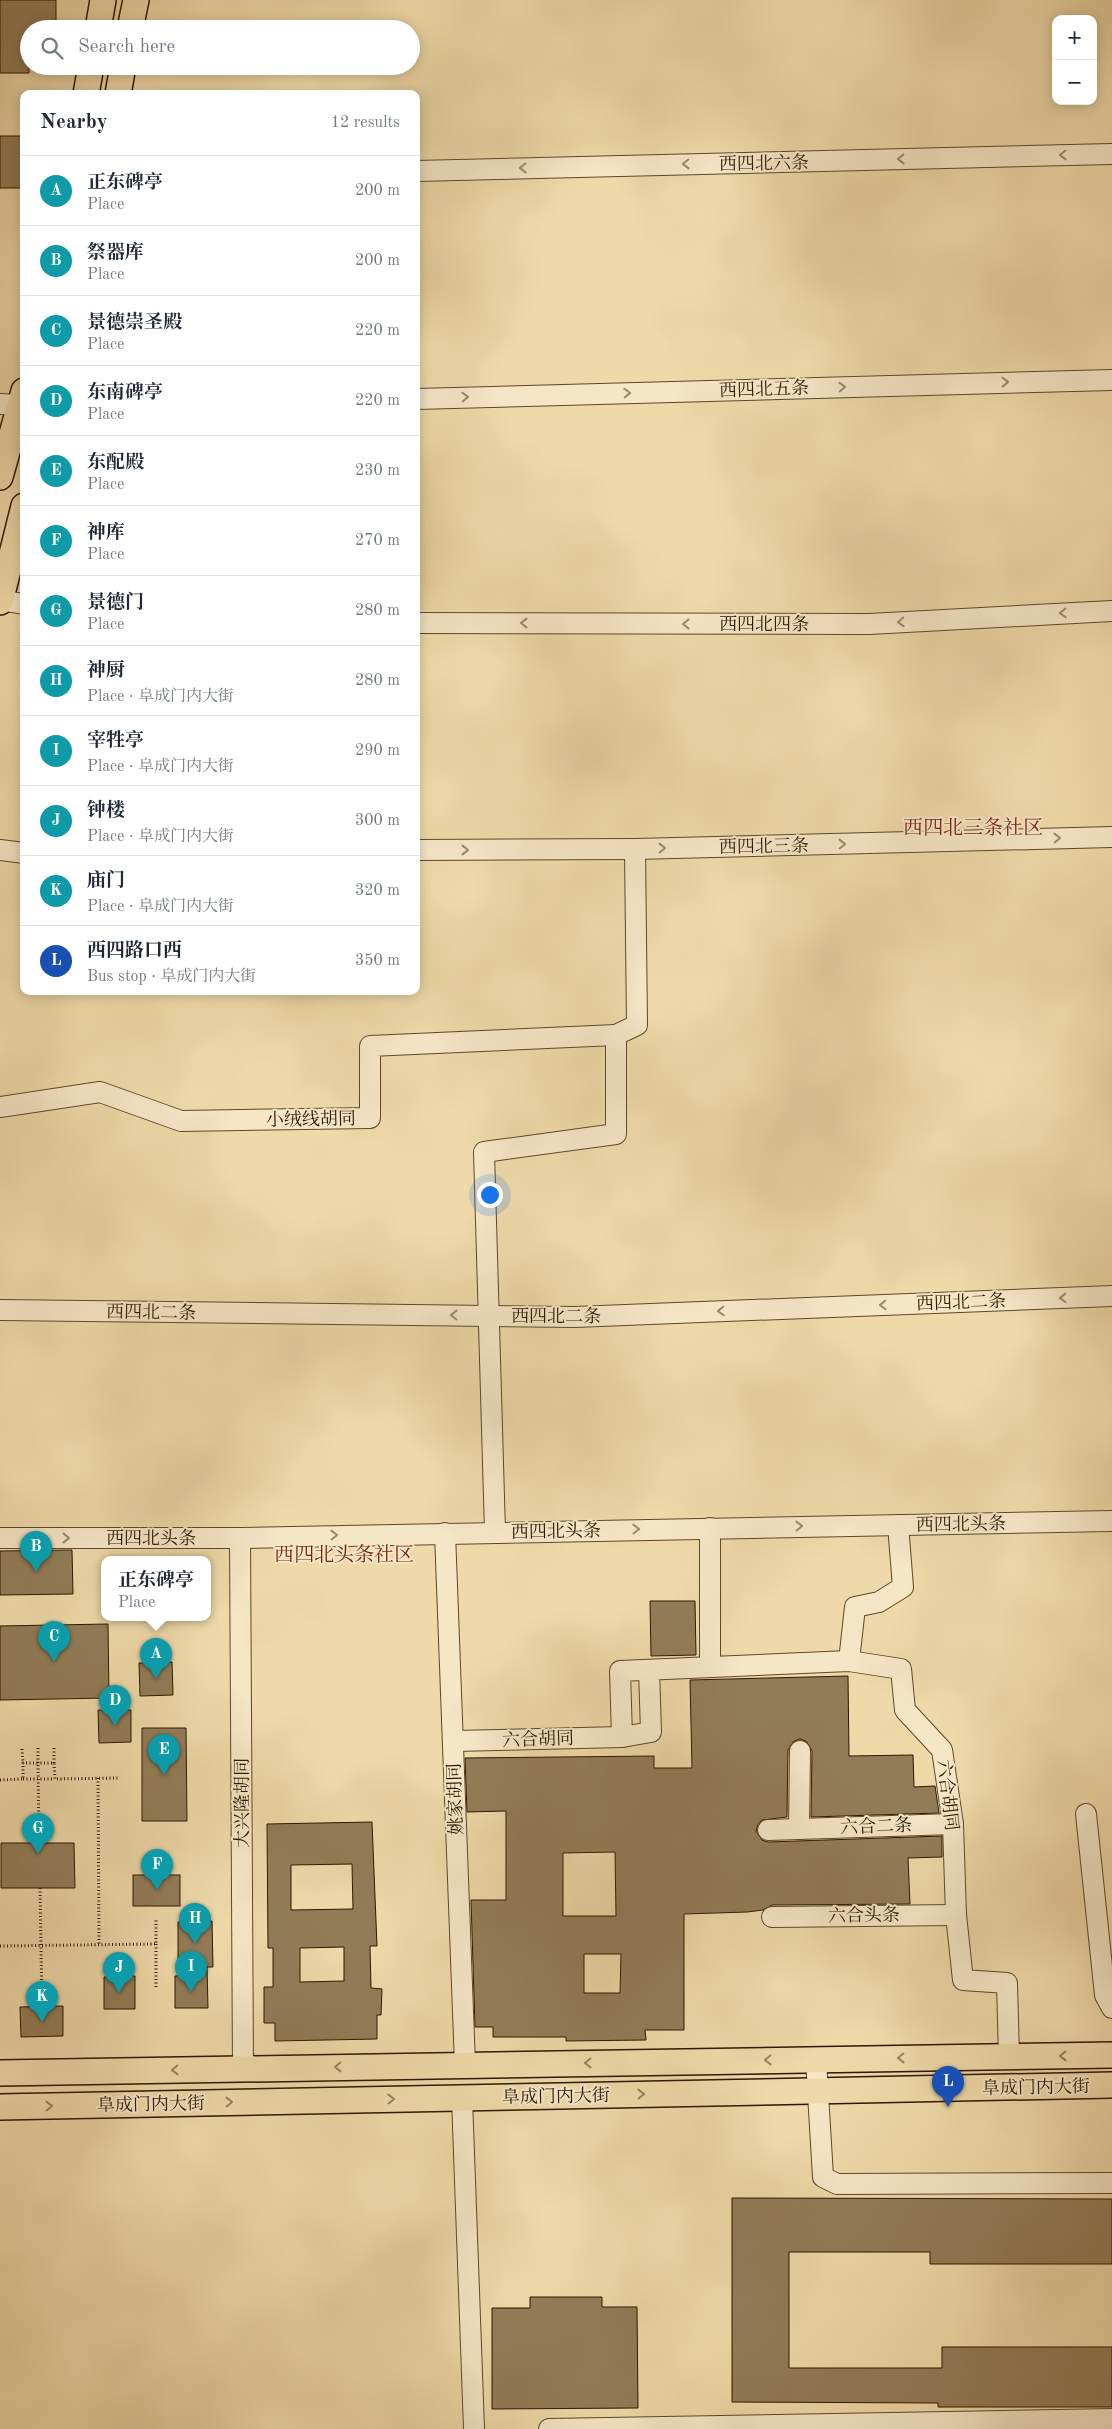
<!DOCTYPE html>
<meta charset="utf-8">
<style>
body{margin:0;font-family:"Old Standard TT","Noto Serif SC",serif;background:#f2f2f3;color:#1f2937}
.controls{position:absolute;right:15px;top:15px;display:grid;overflow:hidden;border-radius:10px;box-shadow:0 2px 12px #0003}
.controls button{width:45px;height:45px;display:grid;place-items:center;padding:0;border:0;border-bottom:1px solid #e0e1e3;background:#fff;color:#1f2937;font:25px sans-serif}
.you{position:absolute;left:489px;top:1194px;width:18px;height:18px;margin:-12px;border:4px solid #fff;border-radius:50%;background:#1a73e8;box-shadow:0 0 0 8px #1a73e833}
.badge{display:grid;place-items:center;width:32px;height:32px;border-radius:50%;background:#ea580c;color:#fff;font-size:16px;font-weight:700}
.pin{position:absolute;translate:-50% -41px;filter:drop-shadow(0 1px 2px #0008)}
.pin::after{content:'';position:absolute;top:26px;width:18px;height:15px;background:inherit;clip-path:polygon(0 0,100% 0,50% 100%)}
.popup{position:absolute;left:101px;top:1556px;width:110px;height:65px;box-sizing:border-box;display:grid;place-content:center;border-radius:10px;background:#fff;filter:drop-shadow(0 1px 4px #0005);font-size:16px;white-space:nowrap;color:#747a83}
.popup b{font-size:19px;color:#1f2937}
.popup::after{content:'';position:absolute;left:50%;top:100%;margin-left:-10px;border:10px solid transparent;border-top-color:#fff}
.list{margin:0;padding:0;list-style:none}
h2{display:flex;justify-content:space-between;align-items:center;height:65px;margin:0;padding:0 20px;font-size:21px}
h2 small{font-size:16px;font-weight:400;color:#747a83}
.list li{display:grid;grid-template-columns:32px 1fr auto;gap:15px;align-items:center;box-sizing:border-box;height:70px;padding:0 20px;border-top:1px solid #e0e1e3}
.list b{display:block;font-size:19px;white-space:nowrap}
.list p{margin:0;font-size:16px;white-space:nowrap;color:#747a83}
.list em{font-size:16px;font-style:normal;color:#747a83}
.icon{flex:none;width:28px;height:28px;fill:none;stroke:currentColor;stroke-width:2;stroke-linecap:round;stroke-linejoin:round}
.map{position:relative;flex:none;width:1112px;height:2429px;overflow:hidden}
.search{position:absolute;background:#fff;box-shadow:0 2px 12px #0003;left:20px;top:20px;width:400px;height:55px;display:flex;align-items:center;gap:12px;box-sizing:border-box;padding:0 18px;border-radius:28px;color:#747a83;font-size:19px}
.panel{position:absolute;background:#fff;box-shadow:0 2px 12px #0003;left:20px;top:90px;width:400px;height:905px;border-radius:10px}
.map>svg:first-child{display:block}
.building{fill:#927c57;stroke:#2d1700;fill-rule:evenodd}
.lines{fill:none;stroke-linecap:round;stroke-linejoin:round}
.minor-casing{stroke:#5e482a;stroke-width:22}
.major-casing{stroke:#2d1700;stroke-width:28}
.path{stroke:#2d1700;stroke-width:3;stroke-dasharray:1 2.5;stroke-linecap:butt}
.minor{stroke:#f5e6c6;stroke-width:20}
.major{stroke:#efd9a8;stroke-width:25}
.oneway{stroke:#9b896d}
.oneway2{stroke:#98825c}
.labels{text-anchor:middle;stroke-width:4;stroke-linejoin:round;paint-order:stroke}
.street-label{font-size:18px;fill:#2d1700;stroke:#f5e6c6}
.quarter-label{font-size:20px;fill:#7a1f14;stroke:#f5e6c6}
</style>
<div class="map">
<svg width="1112" height="2429" viewBox="0 0 1112 2429">
<rect width="100%" height="100%" fill="#efd9a8"/>
<filter id="stains"><feTurbulence type="fractalNoise" baseFrequency=".004" numOctaves="4"/><feColorMatrix values="0 0 0 0 .2 0 0 0 0 .09 0 0 0 0 .02 0 0 0 .5 -.17"/></filter>
<radialGradient id="worn" r=".72"><stop offset=".6" stop-color="#630" stop-opacity="0"/><stop offset="1" stop-color="#630" stop-opacity=".3"/></radialGradient>
<g class="building">
<path d="M0 0H56V29H29V73H0Z"/>
<rect x="0" y="136" width="24" height="52"/>
<path d="M72 1550 73 1594 0 1595V1551Z"/>
<path d="M650 1601H695L696 1655 651 1656Z"/>
<path d="M108 1624 109 1698 0 1700V1626Z"/>
<path d="M172 1662 173 1695 140 1696 139 1663Z"/>
<path d="M848 1676 849 1756 913 1755 914 1787 935 1786 939 1813 811 1817 812 1751 806 1741 800 1739 794 1741 788 1750 787 1817 762 1820 758 1824 756 1831 762 1840 768 1842 942 1836V1857L908 1858 910 1904 772 1905 763 1910 747 1912 684 1914V2030H645L646 2040 566 2041V2037H493V2027H475L471 1900H506V1811L467 1812 465 1758 654 1756V1768H692L690 1680ZM615 1852 616 1916H563V1853ZM584 1954H621L620 1993H584Z"/>
<path d="M98 1710H131V1742L99 1743Z"/>
<path d="M142 1728H186L187 1821H142Z"/>
<path d="M372 1822 377 1946H370L371 1988 382 1989 381 2015H377V2039L275 2041V2023H264V1987H273V1948H268L267 1824ZM352 1864 353 1909 291 1910V1865ZM344 1947V1981L300 1982V1948Z"/>
<path d="M1 1843H74L75 1888H1Z"/>
<rect x="133" y="1875" width="47" height="31"/>
<path d="M212 1921 213 1967H207L208 2008H175V1976H178V1922Z"/>
<path d="M135 1976V2009H104V1977Z"/>
<path d="M63 2006V2036L21 2037 20 2007Z"/>
<path d="M732 2198 1112 2199V2264H930V2252H789V2368H942V2347H1112V2407H938V2403L732 2402Z"/>
<path d="M530 2297H602V2307H637L638 2408 492 2409V2308H530Z"/>
</g>
<g class="lines">
<g class="minor-casing">
<g id="minor">
<path d="M416 171 1112 154"/>
<path d="M416 399 1112 380"/>
<path d="M0 404 21 405"/>
<path d="M0 600 24 604"/>
<path d="M416 623 869 624 1112 611"/>
<path d="M0 850 24 853"/>
<path d="M416 850 635 849 1112 837"/>
<path d="M0 1107 100 1092 181 1121 370 1118V1046L616 1035"/>
<path d="M0 1310 575 1317 1112 1296"/>
<path d="M710 1528V1667"/>
<path d="M495 1532 484 1152 616 1134V1035L637 1025 635 849"/>
<path d="M445 1533 465 2065"/>
<path d="M0 1538H240L1112 1521"/>
<path d="M240 1538 243 2069"/>
<path d="M849 1661 855 1607 879 1602 903 1587 898 1525"/>
<path d="M649 1670 651 1732 622 1737 620 1671 849 1661 901 1669 905 1710 942 1750 953 1824 956 1915 963 1980 1007 1983 1009 2057"/>
<path d="M453 1741 622 1737"/>
<path d="M1086 1814 1105 1995 1112 2008"/>
<path d="M799 1829 800 1751"/>
<path d="M768 1830 953 1824"/>
<path d="M772 1917 956 1915"/>
<path d="M816 2060 823 2177 837 2184 1112 2183"/>
<path d="M462 2098 474 2429"/>
<path d="M549 2429 1112 2419"/>
</g>
</g>
<g class="major-casing">
<g id="major">
<path d="M98 29 103 0"/>
<path d="M130 29 136 0"/>
<path d="M86 94 91 66"/>
<path d="M118 94 123 66"/>
<path d="M0 477 24 391"/>
<path d="M0 602 24 506"/>
<path d="M0 2073 1112 2055"/>
<path d="M0 2107 1112 2085"/>
</g>
</g>
<g class="path">
<path d="M38 1748V1763H54L55 1779 118 1778"/>
<path d="M54 1748V1763"/>
<path d="M22 1749 23 1763"/>
<path d="M98 1778 99 1945"/>
<path d="M23 1779H54"/>
<path d="M0 1780 23 1779V1763H38L39 1843"/>
<path d="M40 1888 42 2007"/>
<path d="M156 1944V1989"/>
<path d="M0 1946 156 1944V1918"/>
</g>
<use href="#minor" class="minor"/>
<use href="#major" class="major"/>
</g>
<defs><path id="oneway-chevron" d="M-2-3.5L2.5 0L-2 3.5" fill="none" stroke-width="1.6" stroke-linecap="round" stroke-linejoin="round" transform="scale(1.25)"/></defs>
<g class="oneway">
<use href="#oneway-chevron" transform="translate(1063 155) rotate(179)"/>
<use href="#oneway-chevron" transform="translate(901 159) rotate(179)"/>
<use href="#oneway-chevron" transform="translate(686 164) rotate(179)"/>
<use href="#oneway-chevron" transform="translate(523 168) rotate(179)"/>
<use href="#oneway-chevron" transform="translate(1005 382) rotate(-2)"/>
<use href="#oneway-chevron" transform="translate(842 387) rotate(-2)"/>
<use href="#oneway-chevron" transform="translate(627 393) rotate(-2)"/>
<use href="#oneway-chevron" transform="translate(465 397) rotate(-2)"/>
<use href="#oneway-chevron" transform="translate(1063 613) rotate(177)"/>
<use href="#oneway-chevron" transform="translate(901 622) rotate(177)"/>
<use href="#oneway-chevron" transform="translate(524 623) rotate(-180)"/>
<use href="#oneway-chevron" transform="translate(686 624) rotate(-180)"/>
<use href="#oneway-chevron" transform="translate(1057 838) rotate(-1)"/>
<use href="#oneway-chevron" transform="translate(842 844) rotate(-1)"/>
<use href="#oneway-chevron" transform="translate(662 848) rotate(-1)"/>
<use href="#oneway-chevron" transform="translate(465 850)"/>
<use href="#oneway-chevron" transform="translate(1063 1298) rotate(178)"/>
<use href="#oneway-chevron" transform="translate(883 1305) rotate(178)"/>
<use href="#oneway-chevron" transform="translate(721 1311) rotate(178)"/>
<use href="#oneway-chevron" transform="translate(454 1315) rotate(-179)"/>
<use href="#oneway-chevron" transform="translate(799 1526) rotate(-1)"/>
<use href="#oneway-chevron" transform="translate(636 1529) rotate(-1)"/>
<use href="#oneway-chevron" transform="translate(334 1535) rotate(-1)"/>
<use href="#oneway-chevron" transform="translate(66 1538)"/>
</g>
<g class="oneway2">
<use href="#oneway-chevron" transform="translate(1063 2056) rotate(179)"/>
<use href="#oneway-chevron" transform="translate(901 2058) rotate(179)"/>
<use href="#oneway-chevron" transform="translate(768 2060) rotate(179)"/>
<use href="#oneway-chevron" transform="translate(588 2063) rotate(179)"/>
<use href="#oneway-chevron" transform="translate(338 2067) rotate(179)"/>
<use href="#oneway-chevron" transform="translate(175 2070) rotate(179)"/>
<use href="#oneway-chevron" transform="translate(641 2094) rotate(-1)"/>
<use href="#oneway-chevron" transform="translate(391 2099) rotate(-1)"/>
<use href="#oneway-chevron" transform="translate(229 2102) rotate(-1)"/>
<use href="#oneway-chevron" transform="translate(49 2106) rotate(-1)"/>
</g>
<g class="labels">
<g class="street-label">
<text transform="translate(764 163) rotate(-1)" y="6">西四北六条</text>
<text transform="translate(764 389) rotate(-2)" y="6">西四北五条</text>
<text x="764" y="630">西四北四条</text>
<text transform="translate(764 846) rotate(-1)" y="6">西四北三条</text>
<text transform="translate(311 1119) rotate(-1)" y="6">小绒线胡同</text>
<text transform="translate(961 1302) rotate(-2)" y="6">西四北二条</text>
<text transform="translate(151 1312) rotate(1)" y="6">西四北二条</text>
<text x="556" y="1322">西四北二条</text>
<text transform="translate(961 1524) rotate(-1)" y="6">西四北头条</text>
<text transform="translate(556 1531) rotate(-1)" y="6">西四北头条</text>
<text x="151" y="1544">西四北头条</text>
<text transform="translate(538 1739) rotate(-2)" y="6">六合胡同</text>
<text transform="translate(948 1795) rotate(83)" y="6">六合胡同</text>
<text transform="translate(455 1799) rotate(-92)" y="6">姚家胡同</text>
<text transform="translate(242 1803) rotate(-90)" y="6">大兴隆胡同</text>
<text transform="translate(876 1826) rotate(-2)" y="6">六合二条</text>
<text transform="translate(864 1915) rotate(-1)" y="6">六合头条</text>
<text transform="translate(1036 2087) rotate(-1)" y="6">阜成门内大街</text>
<text transform="translate(556 2096) rotate(-1)" y="6">阜成门内大街</text>
<text transform="translate(151 2104) rotate(-1)" y="6">阜成门内大街</text>
</g>
<g class="quarter-label">
<text x="973" y="834">西四北三条社区</text>
<text x="344" y="1561">西四北头条社区</text>
</g>
</g>
<rect width="100%" height="100%" filter="url(#stains)"/>
<rect width="100%" height="100%" fill="url(#worn)"/>
</svg>
<div class="controls">
<button>+</button>
<button>−</button>
</div>
<div class="you"></div>
<div class="pin badge" style="left:156px;top:1679px;background:#0f9aa8">A</div>
<div class="popup"><b>正东碑亭</b>Place</div>
<div class="pin badge" style="left:36px;top:1572px;background:#0f9aa8">B</div>
<div class="pin badge" style="left:54px;top:1662px;background:#0f9aa8">C</div>
<div class="pin badge" style="left:115px;top:1726px;background:#0f9aa8">D</div>
<div class="pin badge" style="left:164px;top:1775px;background:#0f9aa8">E</div>
<div class="pin badge" style="left:157px;top:1890px;background:#0f9aa8">F</div>
<div class="pin badge" style="left:38px;top:1854px;background:#0f9aa8">G</div>
<div class="pin badge" style="left:195px;top:1944px;background:#0f9aa8">H</div>
<div class="pin badge" style="left:191px;top:1992px;background:#0f9aa8">I</div>
<div class="pin badge" style="left:119px;top:1993px;background:#0f9aa8">J</div>
<div class="pin badge" style="left:42px;top:2022px;background:#0f9aa8">K</div>
<div class="pin badge" style="left:948px;top:2107px;background:#1a4fb4">L</div>
<div class="search"><svg class="icon" aria-label="search" viewBox="0 0 24 24"><circle cx="10" cy="10" r="6"/><path d="M15 15l6 6"/></svg>Search here</div>
<section class="panel">
<h2>Nearby<small>12 results</small></h2>
<ul class="list">
<li><span class="badge" style="background:#0f9aa8">A</span><div><b>正东碑亭</b><p>Place</p></div><em>200 m</em></li>
<li><span class="badge" style="background:#0f9aa8">B</span><div><b>祭器库</b><p>Place</p></div><em>200 m</em></li>
<li><span class="badge" style="background:#0f9aa8">C</span><div><b>景德崇圣殿</b><p>Place</p></div><em>220 m</em></li>
<li><span class="badge" style="background:#0f9aa8">D</span><div><b>东南碑亭</b><p>Place</p></div><em>220 m</em></li>
<li><span class="badge" style="background:#0f9aa8">E</span><div><b>东配殿</b><p>Place</p></div><em>230 m</em></li>
<li><span class="badge" style="background:#0f9aa8">F</span><div><b>神库</b><p>Place</p></div><em>270 m</em></li>
<li><span class="badge" style="background:#0f9aa8">G</span><div><b>景德门</b><p>Place</p></div><em>280 m</em></li>
<li><span class="badge" style="background:#0f9aa8">H</span><div><b>神厨</b><p>Place · 阜成门内大街</p></div><em>280 m</em></li>
<li><span class="badge" style="background:#0f9aa8">I</span><div><b>宰牲亭</b><p>Place · 阜成门内大街</p></div><em>290 m</em></li>
<li><span class="badge" style="background:#0f9aa8">J</span><div><b>钟楼</b><p>Place · 阜成门内大街</p></div><em>300 m</em></li>
<li><span class="badge" style="background:#0f9aa8">K</span><div><b>庙门</b><p>Place · 阜成门内大街</p></div><em>320 m</em></li>
<li><span class="badge" style="background:#1a4fb4">L</span><div><b>西四路口西</b><p>Bus stop · 阜成门内大街</p></div><em>350 m</em></li>
</ul>
</section>
</div>
